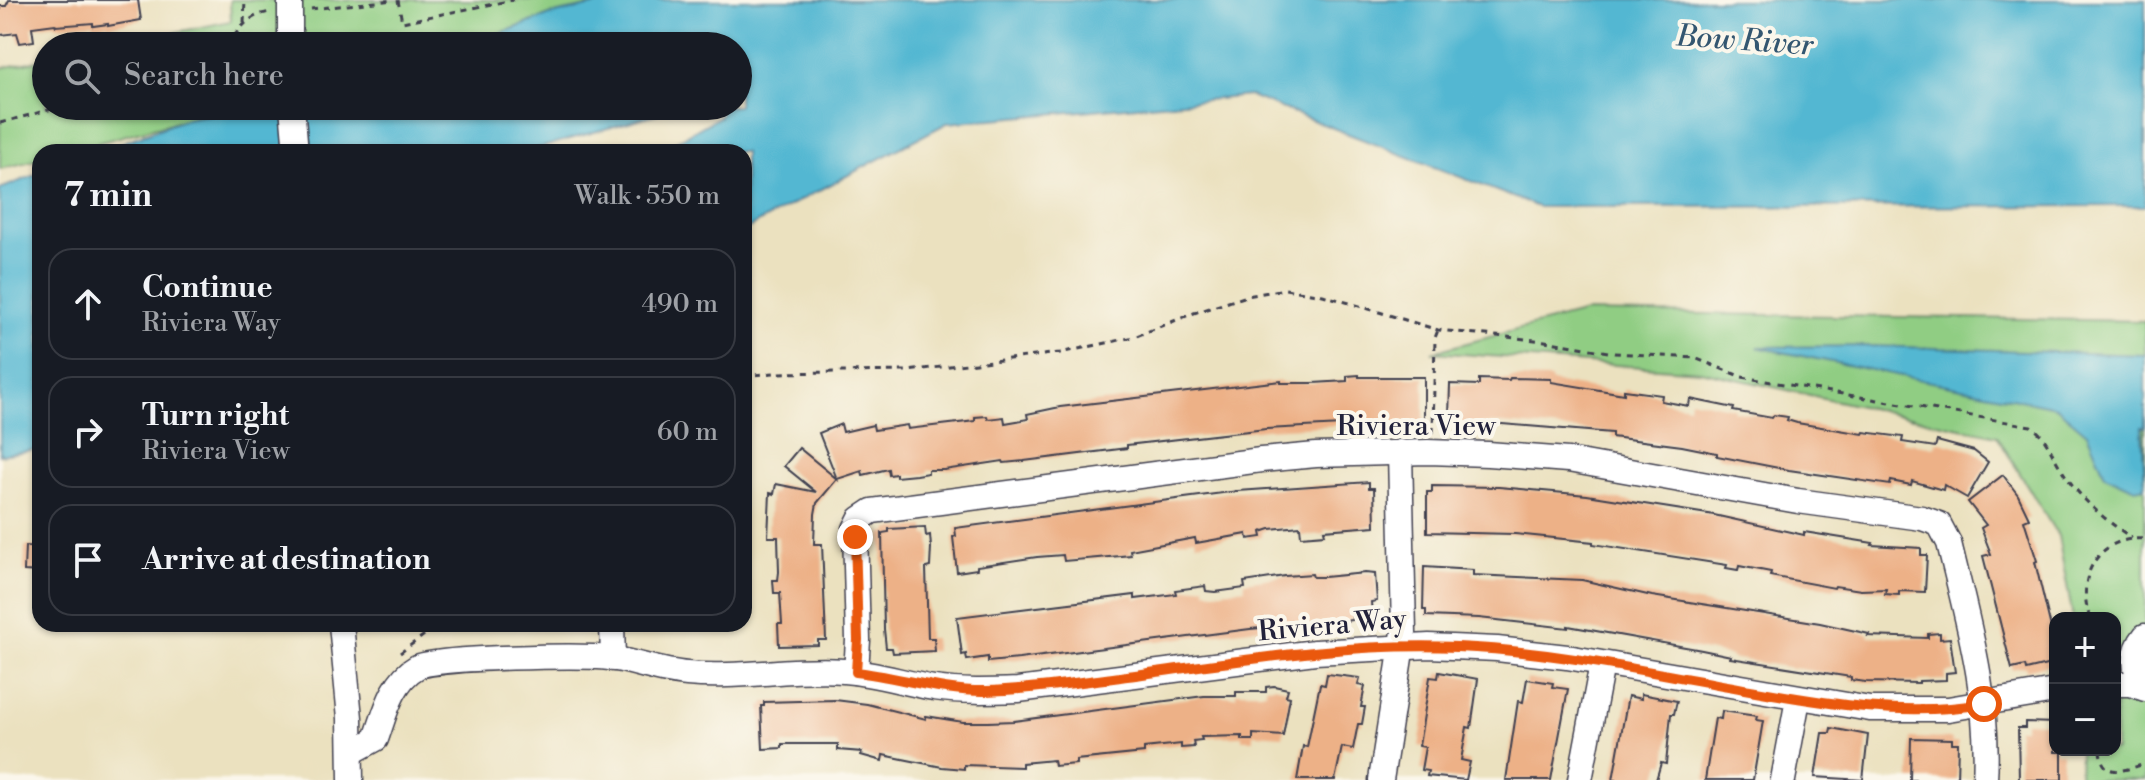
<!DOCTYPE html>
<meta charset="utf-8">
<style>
body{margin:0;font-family:"Libre Bodoni",serif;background:#20242c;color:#f1f3f6}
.controls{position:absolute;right:24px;bottom:24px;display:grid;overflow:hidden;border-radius:16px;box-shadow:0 2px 6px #0004}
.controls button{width:72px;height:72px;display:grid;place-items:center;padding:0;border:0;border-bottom:2px solid #363941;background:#171b24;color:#f1f3f6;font:40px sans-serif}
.stop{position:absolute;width:24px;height:24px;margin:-18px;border:6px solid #ea580c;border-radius:50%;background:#fff}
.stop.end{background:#ea580c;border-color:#fff;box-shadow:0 2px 8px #0008}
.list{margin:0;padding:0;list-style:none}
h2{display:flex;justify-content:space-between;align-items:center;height:104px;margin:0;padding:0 32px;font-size:34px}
h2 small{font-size:26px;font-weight:400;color:#9ea1a6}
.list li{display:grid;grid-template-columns:52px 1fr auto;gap:24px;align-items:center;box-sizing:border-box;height:112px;margin:0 16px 16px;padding:0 16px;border:2px solid #363941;border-radius:24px}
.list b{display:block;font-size:30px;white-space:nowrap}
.list p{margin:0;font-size:26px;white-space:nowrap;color:#9ea1a6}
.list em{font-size:26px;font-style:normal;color:#9ea1a6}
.icon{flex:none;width:44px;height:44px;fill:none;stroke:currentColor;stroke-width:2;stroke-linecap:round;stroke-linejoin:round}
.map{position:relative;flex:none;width:2145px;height:780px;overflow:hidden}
.search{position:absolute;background:#171b24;box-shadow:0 2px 6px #0004;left:32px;top:32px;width:720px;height:88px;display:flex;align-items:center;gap:20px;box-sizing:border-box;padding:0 28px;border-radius:44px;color:#9ea1a6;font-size:30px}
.panel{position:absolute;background:#171b24;box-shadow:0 2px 6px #0004;left:32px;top:144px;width:720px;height:488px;border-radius:24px}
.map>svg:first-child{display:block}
.green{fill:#90cd83;stroke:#59785f;stroke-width:2}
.water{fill:#53b7d2;stroke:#3a6c86;stroke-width:2}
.building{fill:#edb187}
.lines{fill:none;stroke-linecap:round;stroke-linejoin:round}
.minor-casing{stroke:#403f4f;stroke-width:27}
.path{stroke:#403f4f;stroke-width:3;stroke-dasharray:6 6;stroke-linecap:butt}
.minor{stroke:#fff;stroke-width:24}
.route{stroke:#ea580c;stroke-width:10}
.labels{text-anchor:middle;stroke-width:8;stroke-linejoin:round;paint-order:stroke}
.street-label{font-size:28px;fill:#22223b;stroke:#fbf7ec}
.water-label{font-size:30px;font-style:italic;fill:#335670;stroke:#fbf7ec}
</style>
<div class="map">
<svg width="2145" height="780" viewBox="0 0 2145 780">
<rect width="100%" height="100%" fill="#fbf7ec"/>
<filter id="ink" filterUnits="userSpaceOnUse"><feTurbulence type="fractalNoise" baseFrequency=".0125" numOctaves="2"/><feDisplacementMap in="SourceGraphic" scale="16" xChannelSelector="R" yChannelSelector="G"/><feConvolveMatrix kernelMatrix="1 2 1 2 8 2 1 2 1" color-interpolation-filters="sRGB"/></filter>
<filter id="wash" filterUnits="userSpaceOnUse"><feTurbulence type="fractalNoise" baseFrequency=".006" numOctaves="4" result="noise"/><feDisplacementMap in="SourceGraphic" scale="32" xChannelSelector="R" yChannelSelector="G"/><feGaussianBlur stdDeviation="1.8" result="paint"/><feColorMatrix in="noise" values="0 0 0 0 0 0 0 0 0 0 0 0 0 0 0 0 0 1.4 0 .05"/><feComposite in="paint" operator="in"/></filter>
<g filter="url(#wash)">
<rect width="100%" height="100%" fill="#ebe1bf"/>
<g class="green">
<path d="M230 0H290V46H109L231 21Z"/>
<path d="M297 0H621L550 15 466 46H294Z"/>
<path d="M46 59V106H234L64 152H40V159L0 169V68Z"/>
<path d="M1585 312 2145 321V632L2131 645 2115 651V618H2073L2058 536 1997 436 1700 371 1432 352Z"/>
<path d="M2130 694 2145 699V780H2079L2080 750H2115V696Z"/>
</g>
<g class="water">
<path d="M621 0H2145V206L1538 207 1250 96 947 123 744 230V152H658L720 116 723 106H738V46H466L550 15Z"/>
<path d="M252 106H683L526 152H97L185 119Z"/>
<path d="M40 173V449L0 455V189Z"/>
<path d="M1872 346 2145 355V427H2142L2145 487 2135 489 2105 475 2087 433 2056 407 1757 347Z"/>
</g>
<g id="blocks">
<g class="building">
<path d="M9 0H138L141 20 108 26V24L93 26V23L56 26 55 24 32 27 34 41 20 43 17 33 0 35V6H6Z"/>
<path d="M1359 375V377H1424V422H1397L1394 426H1382L1380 423 1266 429 1127 445V448L1024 461 1004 463 1003 461 944 470H928V473L916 475 896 477V474L889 475 888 469 863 475 862 471 837 479 817 503 815 514 814 544H822L826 640H818V645L779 646 778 624H782L780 593H774L773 580H778L779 572 778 537H768L770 493 774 494 776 484 816 492 784 466 799 448 837 479 819 433 841 424 843 432 873 425 874 430 907 425 908 429 975 421V417L987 416 988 419 1004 417 1005 423 1028 419 1027 414 1060 407 1281 381V383H1313L1347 381V376Z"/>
<path d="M1510 378 1551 379V382L1624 394V390L1662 395 1661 401 1689 406 1690 399 1734 408 1733 411 1772 418 1774 415 1788 417 1787 420 1797 423 1863 434 1864 432 1903 437 1902 442 1935 447 1937 441 1974 451 1988 462 1967 498 1944 485 1943 490 1912 481 1911 485 1891 481 1890 485 1789 470 1717 456V453L1682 446 1612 437V433L1502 424H1453V417H1449L1450 384 1479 385V379L1509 380Z"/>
<path d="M2003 475 2018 495 2029 518 2024 520 2037 561 2035 562 2055 644V663L2026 670 2025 666 2012 669 1983 556 1991 554 1981 528 1986 525 1968 502Z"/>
<path d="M1369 482V488H1374L1375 526 1324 530 1325 534 1301 536 1300 526 1270 529 1261 532 1262 537 1248 539 1247 534 1196 543 1195 538 1130 550 1131 555 1064 561 1063 555 1037 557 977 566V569L957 572 953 537 956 536 955 528 1238 491Z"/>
<path d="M1432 486 1499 487 1587 495 1714 515 1804 535V532L1873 543 1872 545 1921 548V555H1927L1925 592 1899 591V595L1885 594 1886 589 1861 590 1835 586 1834 588 1770 576 1771 572 1739 566 1738 570 1726 568 1727 565 1593 544V542L1515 534 1427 532V492H1432Z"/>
<path d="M925 527 926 536 930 535 931 547 930 567 926 568 928 638H934L935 651 893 653 892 648H886L884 629 882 533 889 532V529Z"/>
<path d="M25 546 40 547V572L24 571Z"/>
<path d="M1424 567 1473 570V575L1582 580 1652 596 1820 623 1869 634 1868 636 1928 638V634L1940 633V639L1950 638 1955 672 1946 673V680L1919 681V683L1866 682 1851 680V677L1730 658 1731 656 1702 650 1568 626V628L1479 618 1426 616V610H1423Z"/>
<path d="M1365 573 1375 574 1377 601 1371 602 1372 614 1352 616V620L1250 629 1019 659 988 662V657L967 660 966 654 962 655 957 617 1135 595V599L1176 594 1175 590 1205 586 1206 591 1215 592 1245 588 1244 582 1285 576 1312 574 1313 577H1324Z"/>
<path d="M1439 672 1478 679 1471 728 1467 727 1461 760 1470 762 1466 780 1427 776 1428 771 1421 770 1425 747 1419 746 1430 677 1438 678Z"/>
<path d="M1327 674 1360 678 1358 685 1365 686 1361 707H1365L1362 724H1358L1353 749 1342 747 1335 780H1297L1303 746 1307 747 1320 684 1325 685Z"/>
<path d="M1527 679 1553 683 1552 687 1568 689 1551 780H1506L1518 701 1523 702Z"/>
<path d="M1274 686 1288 689 1286 696 1290 697 1283 736 1253 734V740H1242V736L1201 737 1202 740 1193 741 1194 747 1181 748V744L1144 748V753L1076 760V764L1054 766 1053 760 1022 763V767L964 765V769L942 767 883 755 882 761 861 755 862 752 838 750V744H782V748L763 749 761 706H764V702L835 700 867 704 926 719V716L963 722H988L1014 721 1204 696H1236V692H1266V687Z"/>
<path d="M1641 694 1677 701 1674 714H1671L1666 764 1661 763 1656 780H1613L1628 696 1641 699Z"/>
<path d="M1722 711 1757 716 1756 720 1763 721 1753 780H1705L1715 718 1721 719Z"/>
<path d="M2025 722 2055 723V752H2062V780H2019L2018 728H2025Z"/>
<path d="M1831 728 1868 735 1863 780 1815 777 1822 733H1830Z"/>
<path d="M1911 738 1952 739V743H1958L1957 780H1910Z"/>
</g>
</g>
</g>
<g filter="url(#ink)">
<use href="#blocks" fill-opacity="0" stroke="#403f4f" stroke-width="2"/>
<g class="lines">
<g class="minor-casing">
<g id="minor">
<path d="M290 46V0"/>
<path d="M292 106 296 152"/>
<path d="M341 624 350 718 351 780"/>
<path d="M612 624 613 659"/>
<path d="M2145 636C2133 651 2131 670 2145 685"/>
<path d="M856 672 858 640 855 529 860 519 872 511 1261 460 1316 455 1428 452 1488 454 1568 460 1798 501 1922 518 1939 524 1949 543C1968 622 1990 698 1985 780"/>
<path d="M2115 684H2131L2145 689"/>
<path d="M352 752 376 739C385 714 392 681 417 667 437 657 583 655 610 658 636 662 661 672 687 674 739 679 792 667 844 671 875 673 904 683 934 688 962 692 990 691 1018 690L1315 652 1429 646 1497 649 1567 657 1870 709H1948L2055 691"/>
<path d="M1381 780 1404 632 1400 452"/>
<path d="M1580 780 1602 664"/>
<path d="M1783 780 1798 699"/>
</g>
</g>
<g class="path">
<path d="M398 0 402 22 513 0"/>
<path d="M311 9 394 0"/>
<path d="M244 23 245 0"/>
<path d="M227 46C240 28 248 15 271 12"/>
<path d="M0 123 63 106"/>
<path d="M744 376 774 373 907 371 1060 353 1134 337 1194 313 1247 296 1285 289 1323 295 1438 330 1545 341 1614 353 1695 358 1742 377 2031 426C2047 437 2050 451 2060 467 2079 498 2102 518 2132 538"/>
<path d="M1433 433 1435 338 1438 330"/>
<path d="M2090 618C2075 577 2098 535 2145 539"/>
<path d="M400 653 439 624"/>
<path d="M2100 750C2102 780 2124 770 2145 764"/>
</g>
<use href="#minor" class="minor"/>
</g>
</g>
<g class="lines" filter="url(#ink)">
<path class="route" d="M855 537 858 640 856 672C900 677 942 692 987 691 1029 690 1071 683 1113 678 1227 663 1342 642 1457 647 1556 651 1653 673 1750 690 1829 704 1904 717 1984 704"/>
</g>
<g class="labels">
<g class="street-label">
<text x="1416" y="435">Riviera View</text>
<text transform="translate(1332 624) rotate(-5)" y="10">Riviera Way</text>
</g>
<g class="water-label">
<text transform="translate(1745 40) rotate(4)" y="10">Bow River</text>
</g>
</g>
</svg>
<div class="controls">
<button>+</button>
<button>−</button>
</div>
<div class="stop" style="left:1984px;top:704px"></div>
<div class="stop end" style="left:855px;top:537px"></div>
<div class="search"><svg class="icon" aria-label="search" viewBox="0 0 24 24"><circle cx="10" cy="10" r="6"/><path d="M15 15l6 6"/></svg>Search here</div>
<section class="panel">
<h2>7 min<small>Walk · 550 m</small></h2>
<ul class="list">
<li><svg class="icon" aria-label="ahead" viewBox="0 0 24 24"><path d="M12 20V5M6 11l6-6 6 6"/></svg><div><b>Continue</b><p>Riviera Way</p></div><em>490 m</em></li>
<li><svg class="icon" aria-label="right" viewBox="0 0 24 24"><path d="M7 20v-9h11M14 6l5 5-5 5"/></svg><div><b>Turn right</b><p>Riviera View</p></div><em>60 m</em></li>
<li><svg class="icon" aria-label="arrive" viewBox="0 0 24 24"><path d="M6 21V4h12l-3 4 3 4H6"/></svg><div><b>Arrive at destination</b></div></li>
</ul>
</section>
</div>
